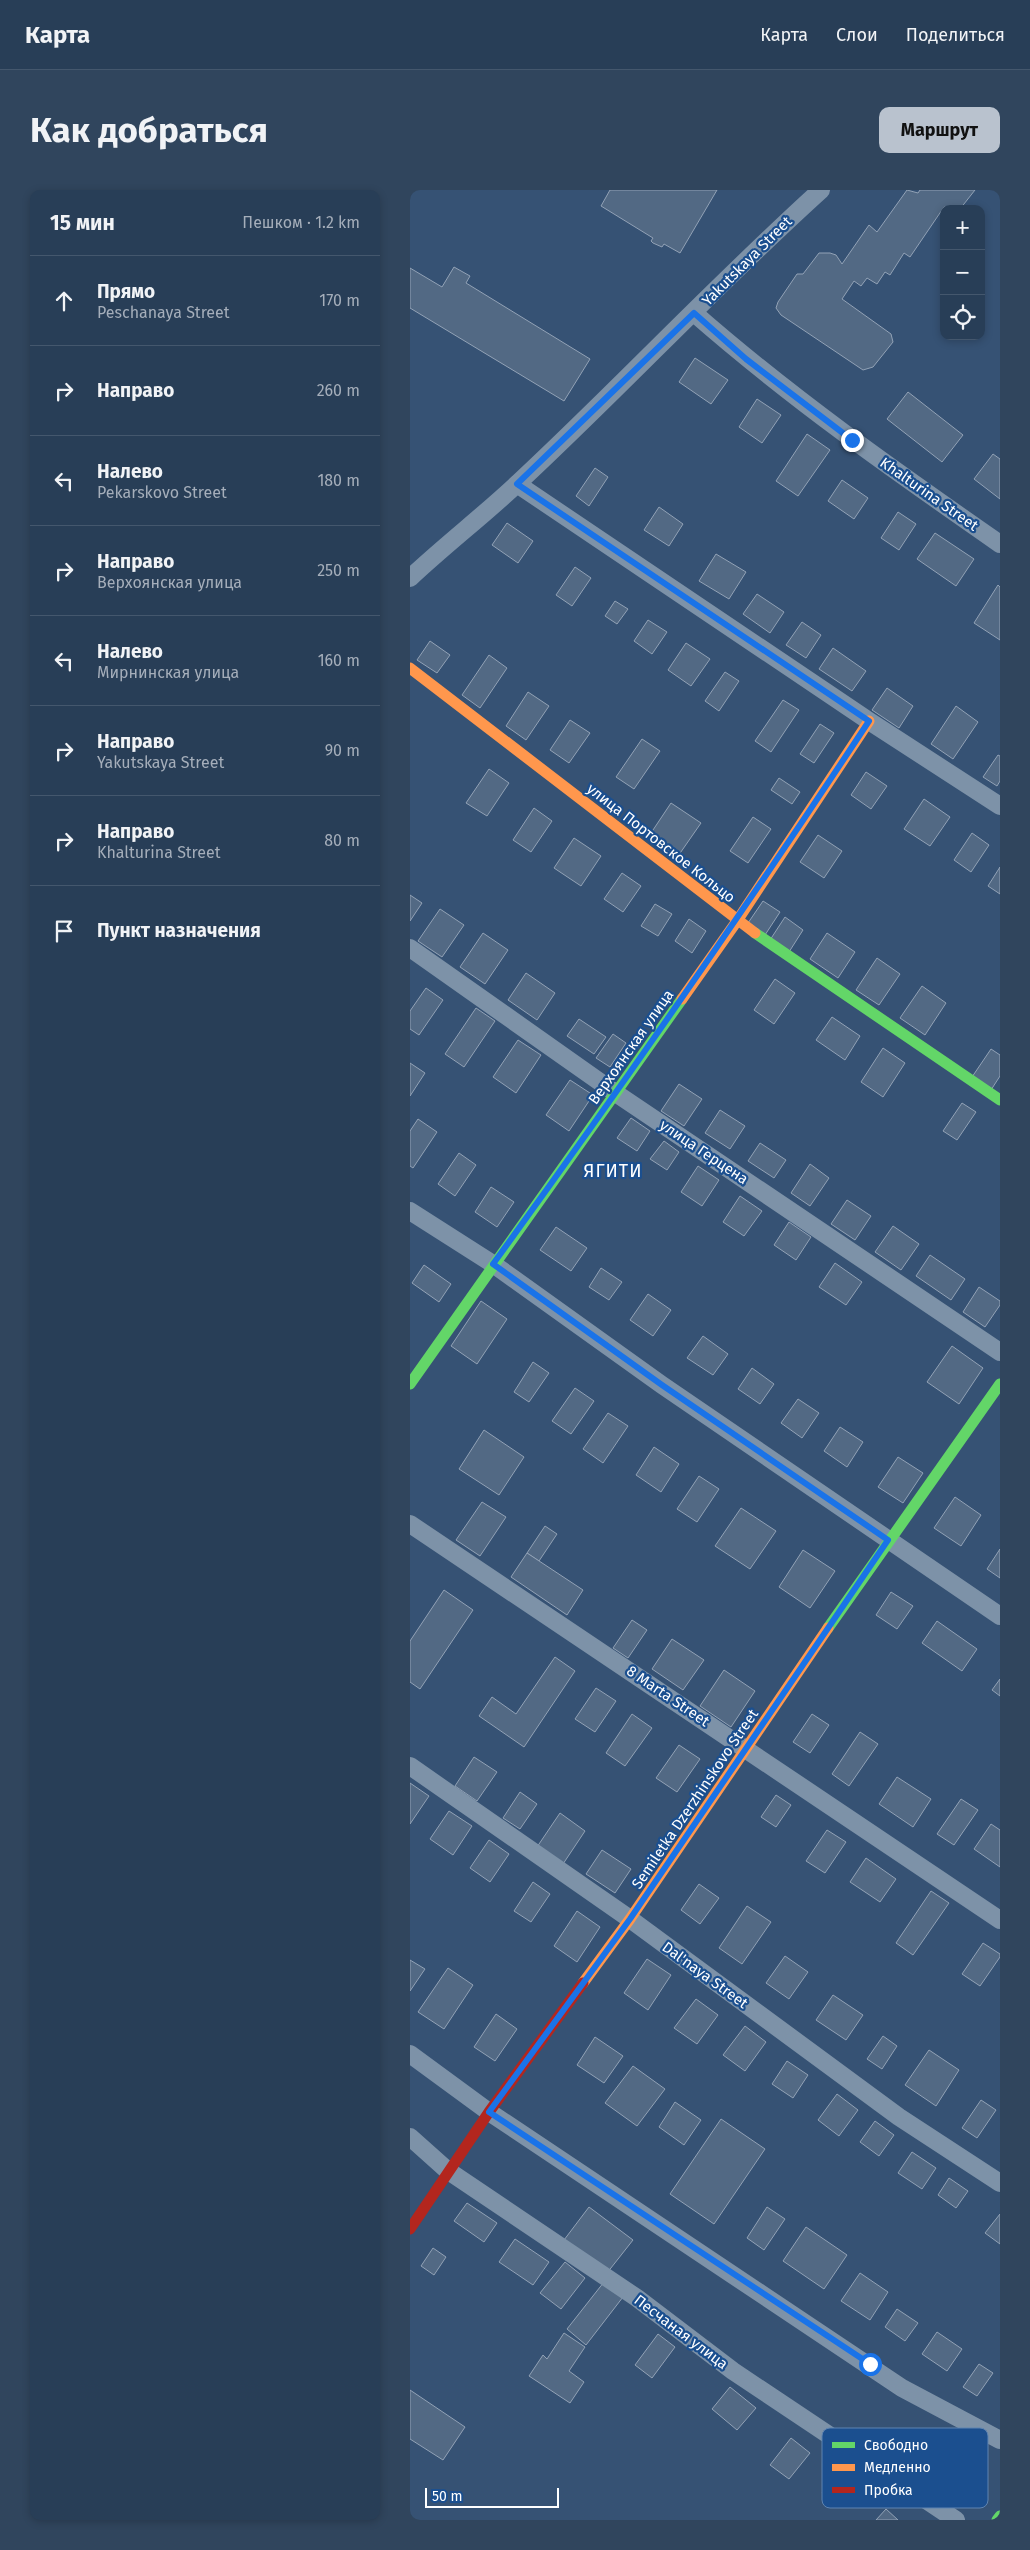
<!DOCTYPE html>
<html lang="ru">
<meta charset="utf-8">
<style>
body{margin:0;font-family:"Fira Sans",sans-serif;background:#30455d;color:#f1f3f6}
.controls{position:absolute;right:15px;top:15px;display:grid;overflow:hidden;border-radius:10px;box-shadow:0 2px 8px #0003}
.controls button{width:45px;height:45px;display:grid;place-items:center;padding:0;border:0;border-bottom:1px solid #44576d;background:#283e57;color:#f1f3f6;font:25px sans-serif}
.scale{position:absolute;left:15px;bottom:12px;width:134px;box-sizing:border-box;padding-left:5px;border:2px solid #fff;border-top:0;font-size:14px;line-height:18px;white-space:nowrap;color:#fff;-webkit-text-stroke:4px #1b4f8f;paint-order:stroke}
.stop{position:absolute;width:15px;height:15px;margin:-11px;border:4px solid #1a73e8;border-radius:50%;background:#fff}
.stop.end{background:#1a73e8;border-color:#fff;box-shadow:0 1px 5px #0008}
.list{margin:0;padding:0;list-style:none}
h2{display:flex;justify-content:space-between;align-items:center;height:65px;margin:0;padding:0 20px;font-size:21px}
h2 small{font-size:16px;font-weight:400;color:#a5aeba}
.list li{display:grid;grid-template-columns:32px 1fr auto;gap:15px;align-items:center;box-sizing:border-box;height:90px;padding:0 20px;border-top:1px solid #44576d}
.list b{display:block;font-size:19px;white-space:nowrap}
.list p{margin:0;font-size:16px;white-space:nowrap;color:#a5aeba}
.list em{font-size:16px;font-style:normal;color:#a5aeba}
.icon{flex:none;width:28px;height:28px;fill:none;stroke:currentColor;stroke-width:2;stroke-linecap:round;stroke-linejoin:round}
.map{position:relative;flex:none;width:590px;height:2330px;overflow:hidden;border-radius:10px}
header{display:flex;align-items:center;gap:30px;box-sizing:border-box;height:70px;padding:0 25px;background:#283e57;border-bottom:1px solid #44576d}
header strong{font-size:24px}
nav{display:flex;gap:28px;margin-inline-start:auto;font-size:18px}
.intro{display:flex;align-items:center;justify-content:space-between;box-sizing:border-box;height:120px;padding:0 30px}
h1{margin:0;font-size:35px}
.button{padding:12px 22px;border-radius:10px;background:#b9c2ce;color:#111;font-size:18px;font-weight:700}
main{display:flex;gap:30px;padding:0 30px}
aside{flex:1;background:#283e57;border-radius:10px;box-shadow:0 2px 8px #0003}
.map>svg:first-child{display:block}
.building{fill:#526984;stroke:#92a2b6}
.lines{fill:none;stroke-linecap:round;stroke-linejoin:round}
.street{stroke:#7d92a8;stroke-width:18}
.fast{stroke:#63d668;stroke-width:11}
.slow{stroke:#ff974d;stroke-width:11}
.jam{stroke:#b3261e;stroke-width:11}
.route{stroke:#1a73e8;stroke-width:6}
.labels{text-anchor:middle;stroke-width:4.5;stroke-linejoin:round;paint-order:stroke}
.street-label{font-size:15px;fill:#fff;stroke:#1b4f8f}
.quarter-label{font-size:18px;letter-spacing:1px;fill:#fff;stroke:#1b4f8f}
.key{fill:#1b4f8f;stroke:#5f84b1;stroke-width:1}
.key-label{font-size:14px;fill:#fff}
</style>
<header>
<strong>Карта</strong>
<nav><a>Карта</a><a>Слои</a><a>Поделиться</a></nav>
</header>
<div class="intro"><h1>Как добраться</h1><a class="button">Маршрут</a></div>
<main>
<aside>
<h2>15 мин<small>Пешком · 1.2 km</small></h2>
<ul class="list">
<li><svg class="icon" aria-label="ahead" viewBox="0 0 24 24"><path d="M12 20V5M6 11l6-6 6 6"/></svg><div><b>Прямо</b><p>Peschanaya Street</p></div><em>170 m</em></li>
<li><svg class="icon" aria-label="right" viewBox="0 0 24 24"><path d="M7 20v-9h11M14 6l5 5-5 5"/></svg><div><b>Направо</b></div><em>260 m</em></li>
<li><svg class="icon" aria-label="left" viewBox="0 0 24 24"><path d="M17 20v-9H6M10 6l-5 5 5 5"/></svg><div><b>Налево</b><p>Pekarskovo Street</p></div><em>180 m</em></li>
<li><svg class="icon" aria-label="right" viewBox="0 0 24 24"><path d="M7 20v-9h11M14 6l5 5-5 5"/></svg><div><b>Направо</b><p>Верхоянская улица</p></div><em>250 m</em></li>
<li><svg class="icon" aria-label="left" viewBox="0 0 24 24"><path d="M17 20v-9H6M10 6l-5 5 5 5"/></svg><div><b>Налево</b><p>Мирнинская улица</p></div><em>160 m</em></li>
<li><svg class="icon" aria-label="right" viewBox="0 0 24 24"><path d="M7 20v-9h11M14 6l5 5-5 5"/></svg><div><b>Направо</b><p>Yakutskaya Street</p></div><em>90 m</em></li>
<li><svg class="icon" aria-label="right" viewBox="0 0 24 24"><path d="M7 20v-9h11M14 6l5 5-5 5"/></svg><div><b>Направо</b><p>Khalturina Street</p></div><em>80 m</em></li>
<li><svg class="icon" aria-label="arrive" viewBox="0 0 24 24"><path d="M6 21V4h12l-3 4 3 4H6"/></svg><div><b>Пункт назначения</b></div></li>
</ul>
</aside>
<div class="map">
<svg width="590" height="2330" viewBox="0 0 590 2330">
<rect width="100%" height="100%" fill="#365274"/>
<g class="building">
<path d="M200 0H307L270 63 254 54 252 57 243 53 241 51 243 48 191 16Z"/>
<path d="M497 0 508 3 510 0H565L550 19 534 17 500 67 494 63 480 85 475 82 467 94 457 88 451 96 444 91 432 109 481 144 483 152 463 177 453 180 371 125 366 118 368 112 387 84H393L409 63H420L426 65 432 74 459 35 467 42Z"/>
<path d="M44 77 60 86 56 93 180 169 154 211 0 118V78L32 97Z"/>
<path d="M285 168 318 190 301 214 269 192Z"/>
<path d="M498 202 553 245 532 272 477 229Z"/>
<path d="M347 209 371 225 352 253 329 237Z"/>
<path d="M397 244 420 260 388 306 366 291Z"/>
<path d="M583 264 590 269V309L564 289Z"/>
<path d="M185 278 198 287 179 316 166 306Z"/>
<path d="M432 290 458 308 444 329 418 311Z"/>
<path d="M249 317 273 334 259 356 234 340Z"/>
<path d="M488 322 506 334 489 360 471 348Z"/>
<path d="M97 333 123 351 108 373 82 355Z"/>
<path d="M525 343 564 369 546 396 507 369Z"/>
<path d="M306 364 336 382 319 409 289 391Z"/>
<path d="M165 377 181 388 162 416 146 405Z"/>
<path d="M588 395 590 397V450L564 433Z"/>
<path d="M347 404 374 422 360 443 333 424Z"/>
<path d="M205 411 218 419 207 434 195 426Z"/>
<path d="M238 430 257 442 242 464 224 451Z"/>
<path d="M392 432 411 445 396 468 376 455Z"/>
<path d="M20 451 40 465 27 483 7 470Z"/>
<path d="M276 453 300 469 281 496 258 480Z"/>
<path d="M423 458 456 481 442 501 409 479Z"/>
<path d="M79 465 97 478 70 518 52 505Z"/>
<path d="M315 482 329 491 309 521 295 511Z"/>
<path d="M477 498 503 516 489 538 462 520Z"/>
<path d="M118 502 139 516 116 550 96 536Z"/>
<path d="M373 510 389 520 361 562 345 551Z"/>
<path d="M546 516 568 532 543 569 521 554Z"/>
<path d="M160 530 180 543 159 573 140 560Z"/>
<path d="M410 534 424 543 404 573 390 564Z"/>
<path d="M232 549 250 561 224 599 206 587Z"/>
<path d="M588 565 590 566V591L587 596 573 587Z"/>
<path d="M79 579 99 593 77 626 56 613Z"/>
<path d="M456 582 477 596 461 619 441 605Z"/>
<path d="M369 588 390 602 382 614 361 600Z"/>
<path d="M514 609 540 627 520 656 494 639Z"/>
<path d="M261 613 291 633 266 669 237 649Z"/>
<path d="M124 618 142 631 121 662 103 650Z"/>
<path d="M343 627 361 639 338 673 320 661Z"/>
<path d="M562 643 579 655 561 682 544 670Z"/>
<path d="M408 645 432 661 414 688 390 672Z"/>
<path d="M164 648 191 666 171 696 144 678Z"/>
<path d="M590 677V704L578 696Z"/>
<path d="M212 683 231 696 213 722 194 709Z"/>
<path d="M0 705 12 713 0 731Z"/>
<path d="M353 711 370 722 355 745 338 733Z"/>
<path d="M245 714 262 724 248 746 231 736Z"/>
<path d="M30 719 54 735 32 767 8 751Z"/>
<path d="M375 727 393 740 379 762 360 750Z"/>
<path d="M279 729 296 741 282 763 265 751Z"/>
<path d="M73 743 98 760 75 794 50 777Z"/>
<path d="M417 743 445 762 428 788 400 769Z"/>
<path d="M467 768 490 784 469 815 446 800Z"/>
<path d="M116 783 145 803 127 830 98 810Z"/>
<path d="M365 789 385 803 364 834 344 820Z"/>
<path d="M512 796 536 813 515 845 490 828Z"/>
<path d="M16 798 33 810 9 845 0 839V821Z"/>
<path d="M66 818 85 831 54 877 35 864Z"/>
<path d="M422 827 450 846 435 870 406 850Z"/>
<path d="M169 829 196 847 184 864 157 846Z"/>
<path d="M203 844 216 853 200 877 186 868Z"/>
<path d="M108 850 131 865 106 903 83 887Z"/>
<path d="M473 858 495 873 473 907 451 892Z"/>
<path d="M581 859 590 865V886L581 900 562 887Z"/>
<path d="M0 873 15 883 0 906Z"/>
<path d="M160 890 183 905 159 941 136 925Z"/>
<path d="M269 894 292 909 274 936 251 921Z"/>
<path d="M552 913 566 922 547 950 533 941Z"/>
<path d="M310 920 335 936 320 959 295 943Z"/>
<path d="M221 928 240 941 227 961 207 948Z"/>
<path d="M8 929 27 942 3 978 0 976V941Z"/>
<path d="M254 951 269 962 257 980 240 969Z"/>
<path d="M350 953 376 970 364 988 338 971Z"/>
<path d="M49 963 66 975 45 1006 28 994Z"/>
<path d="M400 974 419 988 400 1016 381 1003Z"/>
<path d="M288 976 309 990 292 1016 271 1002Z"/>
<path d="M81 997 104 1012 87 1037 65 1022Z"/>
<path d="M330 1006 352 1021 334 1046 313 1032Z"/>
<path d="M437 1010 461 1026 445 1050 421 1034Z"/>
<path d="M379 1032 401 1047 386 1070 364 1055Z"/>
<path d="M483 1036 509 1054 491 1080 465 1062Z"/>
<path d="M146 1037 177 1058 161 1081 130 1060Z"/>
<path d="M520 1065 555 1089 541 1110 506 1086Z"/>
<path d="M425 1073 452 1092 436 1115 409 1097Z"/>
<path d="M14 1075 41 1094 29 1112 2 1093Z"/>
<path d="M191 1078 212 1092 199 1110 179 1097Z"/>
<path d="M569 1097 590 1111V1115L575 1137 553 1122Z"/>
<path d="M238 1104 261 1120 243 1146 220 1130Z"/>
<path d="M71 1111 97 1129 67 1174 41 1156Z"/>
<path d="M293 1146 318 1164 303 1185 277 1168Z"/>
<path d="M542 1156 573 1178 549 1214 517 1192Z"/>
<path d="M123 1172 139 1183 119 1212 104 1202Z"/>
<path d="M342 1178 364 1194 350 1214 328 1199Z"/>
<path d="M165 1198 184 1211 161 1244 142 1231Z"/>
<path d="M388 1209 409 1223 392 1248 371 1233Z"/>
<path d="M198 1223 218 1236 193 1273 173 1259Z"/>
<path d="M430 1237 453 1252 437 1277 414 1261Z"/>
<path d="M74 1240 114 1267 89 1305 49 1279Z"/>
<path d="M244 1257 269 1274 251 1302 226 1285Z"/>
<path d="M488 1267 513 1283 493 1313 468 1297Z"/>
<path d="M289 1286 309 1299 287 1332 267 1319Z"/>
<path d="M545 1307 571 1325 551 1356 524 1338Z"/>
<path d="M72 1312 96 1327 70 1366 46 1350Z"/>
<path d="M331 1318 366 1341 340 1379 305 1356Z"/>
<path d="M135 1336 147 1344 129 1371 117 1363Z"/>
<path d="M590 1359V1388L577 1379Z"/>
<path d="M393 1360 425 1381 400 1418 369 1397Z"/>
<path d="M117 1363 173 1400 157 1425 101 1387Z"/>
<path d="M34 1400 63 1420 10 1499 0 1492V1451Z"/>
<path d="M481 1402 503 1416 487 1439 466 1425Z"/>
<path d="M222 1430 237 1440 218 1468 203 1458Z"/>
<path d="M527 1431 567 1459 552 1481 512 1453Z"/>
<path d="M262 1449 294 1470 273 1500 242 1479Z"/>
<path d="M145 1467 165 1481 114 1557 69 1526 82 1507 106 1524Z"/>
<path d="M314 1480 345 1501 321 1537 290 1516Z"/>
<path d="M590 1489V1506L582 1500Z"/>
<path d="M186 1498 206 1511 185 1542 165 1529Z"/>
<path d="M222 1524 242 1538 215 1576 196 1563Z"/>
<path d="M402 1524 419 1535 400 1563 383 1552Z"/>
<path d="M450 1542 468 1554 439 1596 422 1584Z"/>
<path d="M269 1555 290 1569 267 1602 246 1588Z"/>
<path d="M64 1567 87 1582 67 1611 45 1596Z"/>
<path d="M487 1587 521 1609 503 1637 469 1614Z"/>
<path d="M0 1593 19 1606 0 1634Z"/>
<path d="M110 1602 127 1614 110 1639 93 1628Z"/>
<path d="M366 1605 381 1615 366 1637 351 1627Z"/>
<path d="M551 1609 568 1620 544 1655 527 1644Z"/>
<path d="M39 1621 62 1636 43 1665 20 1649Z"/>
<path d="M150 1623 175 1641 153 1674 127 1657Z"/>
<path d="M581 1634 590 1640V1677L564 1659Z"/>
<path d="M417 1640 436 1652 415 1683 396 1671Z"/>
<path d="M79 1650 99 1664 80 1692 60 1678Z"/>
<path d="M192 1660 221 1679 205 1703 176 1684Z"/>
<path d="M456 1668 486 1689 470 1712 440 1692Z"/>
<path d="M123 1692 140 1704 121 1732 104 1721Z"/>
<path d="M289 1694 309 1708 290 1734 271 1720Z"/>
<path d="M521 1701 539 1713 503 1765 486 1753Z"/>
<path d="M337 1716 361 1732 332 1774 309 1758Z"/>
<path d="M167 1721 190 1737 167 1772 144 1756Z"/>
<path d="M573 1753 590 1764V1767L570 1796 552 1784Z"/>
<path d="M375 1766 398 1782 379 1809 356 1793Z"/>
<path d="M237 1769 261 1785 238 1820 214 1803Z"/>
<path d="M0 1770 15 1779 0 1801Z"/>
<path d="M38 1778 63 1795 34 1839 8 1822Z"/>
<path d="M423 1805 453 1825 436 1850 406 1830Z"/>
<path d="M286 1809 308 1825 287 1854 264 1838Z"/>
<path d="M86 1824 107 1839 85 1871 64 1857Z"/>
<path d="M335 1836 356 1852 335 1881 313 1865Z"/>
<path d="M473 1846 487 1856 472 1879 457 1869Z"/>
<path d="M185 1847 213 1866 194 1893 167 1875Z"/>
<path d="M519 1860 549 1880 526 1916 495 1895Z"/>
<path d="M377 1871 398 1885 383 1908 362 1894Z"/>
<path d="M223 1876 255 1899 227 1936 195 1913Z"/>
<path d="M427 1904 448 1920 429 1946 408 1930Z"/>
<path d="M571 1910 586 1920 567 1948 552 1938Z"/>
<path d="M265 1912 291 1930 274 1955 249 1937Z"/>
<path d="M311 1929 355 1959 304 2034 260 2004Z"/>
<path d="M465 1931 484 1945 469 1966 450 1952Z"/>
<path d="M502 1962 526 1978 512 1999 488 1983Z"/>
<path d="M539 1988 558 2001 546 2018 528 2005Z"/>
<path d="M57 2013 87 2033 74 2052 44 2031Z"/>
<path d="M179 2017 223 2050 197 2083 154 2050Z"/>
<path d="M357 2017 375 2029 354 2060 337 2048Z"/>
<path d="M590 2024V2054L575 2043Z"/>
<path d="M396 2037 437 2065 414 2099 373 2071Z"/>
<path d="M105 2049 139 2072 123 2095 89 2072Z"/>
<path d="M23 2058 36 2067 24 2085 11 2076Z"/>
<path d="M155 2072 175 2088 151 2119 130 2103Z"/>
<path d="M450 2083 478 2102 460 2130 431 2111Z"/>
<path d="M194 2092 213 2107 176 2155 157 2139Z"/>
<path d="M487 2119 508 2133 495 2151 475 2137Z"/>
<path d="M527 2142 552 2159 537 2181 512 2164Z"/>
<path d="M154 2143 175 2157 159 2181 174 2192 160 2213 119 2186 133 2165 137 2169Z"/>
<path d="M248 2144 265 2157 242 2188 225 2175Z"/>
<path d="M569 2174 583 2183 567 2206 553 2197Z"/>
<path d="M320 2197 346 2218 327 2240 302 2219Z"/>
<path d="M0 2200 55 2237 33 2270 0 2249Z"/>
<path d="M381 2248 400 2263 379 2289 360 2275Z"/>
<path d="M429 2282 442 2292 425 2313 412 2303Z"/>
<path d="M476 2319 488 2330H466Z"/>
</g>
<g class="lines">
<g class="street">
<path d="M284 123C381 208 485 281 590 354"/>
<path d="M107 294 459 531 590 616"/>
<path d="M0 388C35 355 73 326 108 293 211 197 307 94 411 0"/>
<path d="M0 758 207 904 590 1162"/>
<path d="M0 1021 83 1074 252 1195 590 1426"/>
<path d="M0 1334 590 1730"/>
<path d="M0 1576 220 1729 489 1927 590 1993"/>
<path d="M0 1864 79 1922 492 2198 590 2250"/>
<path d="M0 1947 37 1980 227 2108 323 2181 546 2330"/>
</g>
<g class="fast">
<path d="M345 743 590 910"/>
<path d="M0 1194 272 809"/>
<path d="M418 1438 590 1194"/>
<path d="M587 2330 590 2326"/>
</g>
<g class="slow">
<path d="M0 478 345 743"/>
<path d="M272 809 327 731 459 531"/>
<path d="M173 1793 220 1729 418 1438"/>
</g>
<path class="jam" d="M0 2039 79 1922 173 1793"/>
</g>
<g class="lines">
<path class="route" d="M442 250 336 169 284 123 107 294 459 531C338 715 213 895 83 1074L252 1195 478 1350 220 1729 79 1922 460 2174"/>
</g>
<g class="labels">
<g class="street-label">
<text transform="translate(337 71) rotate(-45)" y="5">Yakutskaya Street</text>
<text transform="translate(519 304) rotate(35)" y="5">Khalturina Street</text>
<text transform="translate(251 653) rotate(38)" y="5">улица Портовское Кольцо</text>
<text transform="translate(221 857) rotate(-55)" y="5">Верхоянская улица</text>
<text transform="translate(294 962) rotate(34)" y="5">улица Герцена</text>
<text transform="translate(258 1506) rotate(34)" y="5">8 Marta Street</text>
<text transform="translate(285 1609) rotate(-56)" y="5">Semiletka Dzerzhinskovo Street</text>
<text transform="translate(295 1785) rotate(36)" y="5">Dal'naya Street</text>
<text transform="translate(271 2142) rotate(37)" y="5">Песчаная улица</text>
</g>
<g class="quarter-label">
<text x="203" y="987">ЯГИТИ</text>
</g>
</g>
<rect x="412" y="2238" width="166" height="80" rx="8" class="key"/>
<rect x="422" y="2252" width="23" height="6" fill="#63d668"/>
<rect x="422" y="2274" width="23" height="7" fill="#ff974d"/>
<rect x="422" y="2297" width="23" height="6" fill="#b3261e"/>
<g class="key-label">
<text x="454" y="2260">Свободно</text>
<text x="454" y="2282">Медленно</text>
<text x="454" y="2305">Пробка</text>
</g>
</svg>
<div class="controls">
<button>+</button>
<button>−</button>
<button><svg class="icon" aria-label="locate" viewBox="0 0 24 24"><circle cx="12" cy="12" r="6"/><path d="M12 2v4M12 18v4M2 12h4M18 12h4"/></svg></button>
</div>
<div class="scale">50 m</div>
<div class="stop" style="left:460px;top:2174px"></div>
<div class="stop end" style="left:442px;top:250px"></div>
</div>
</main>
